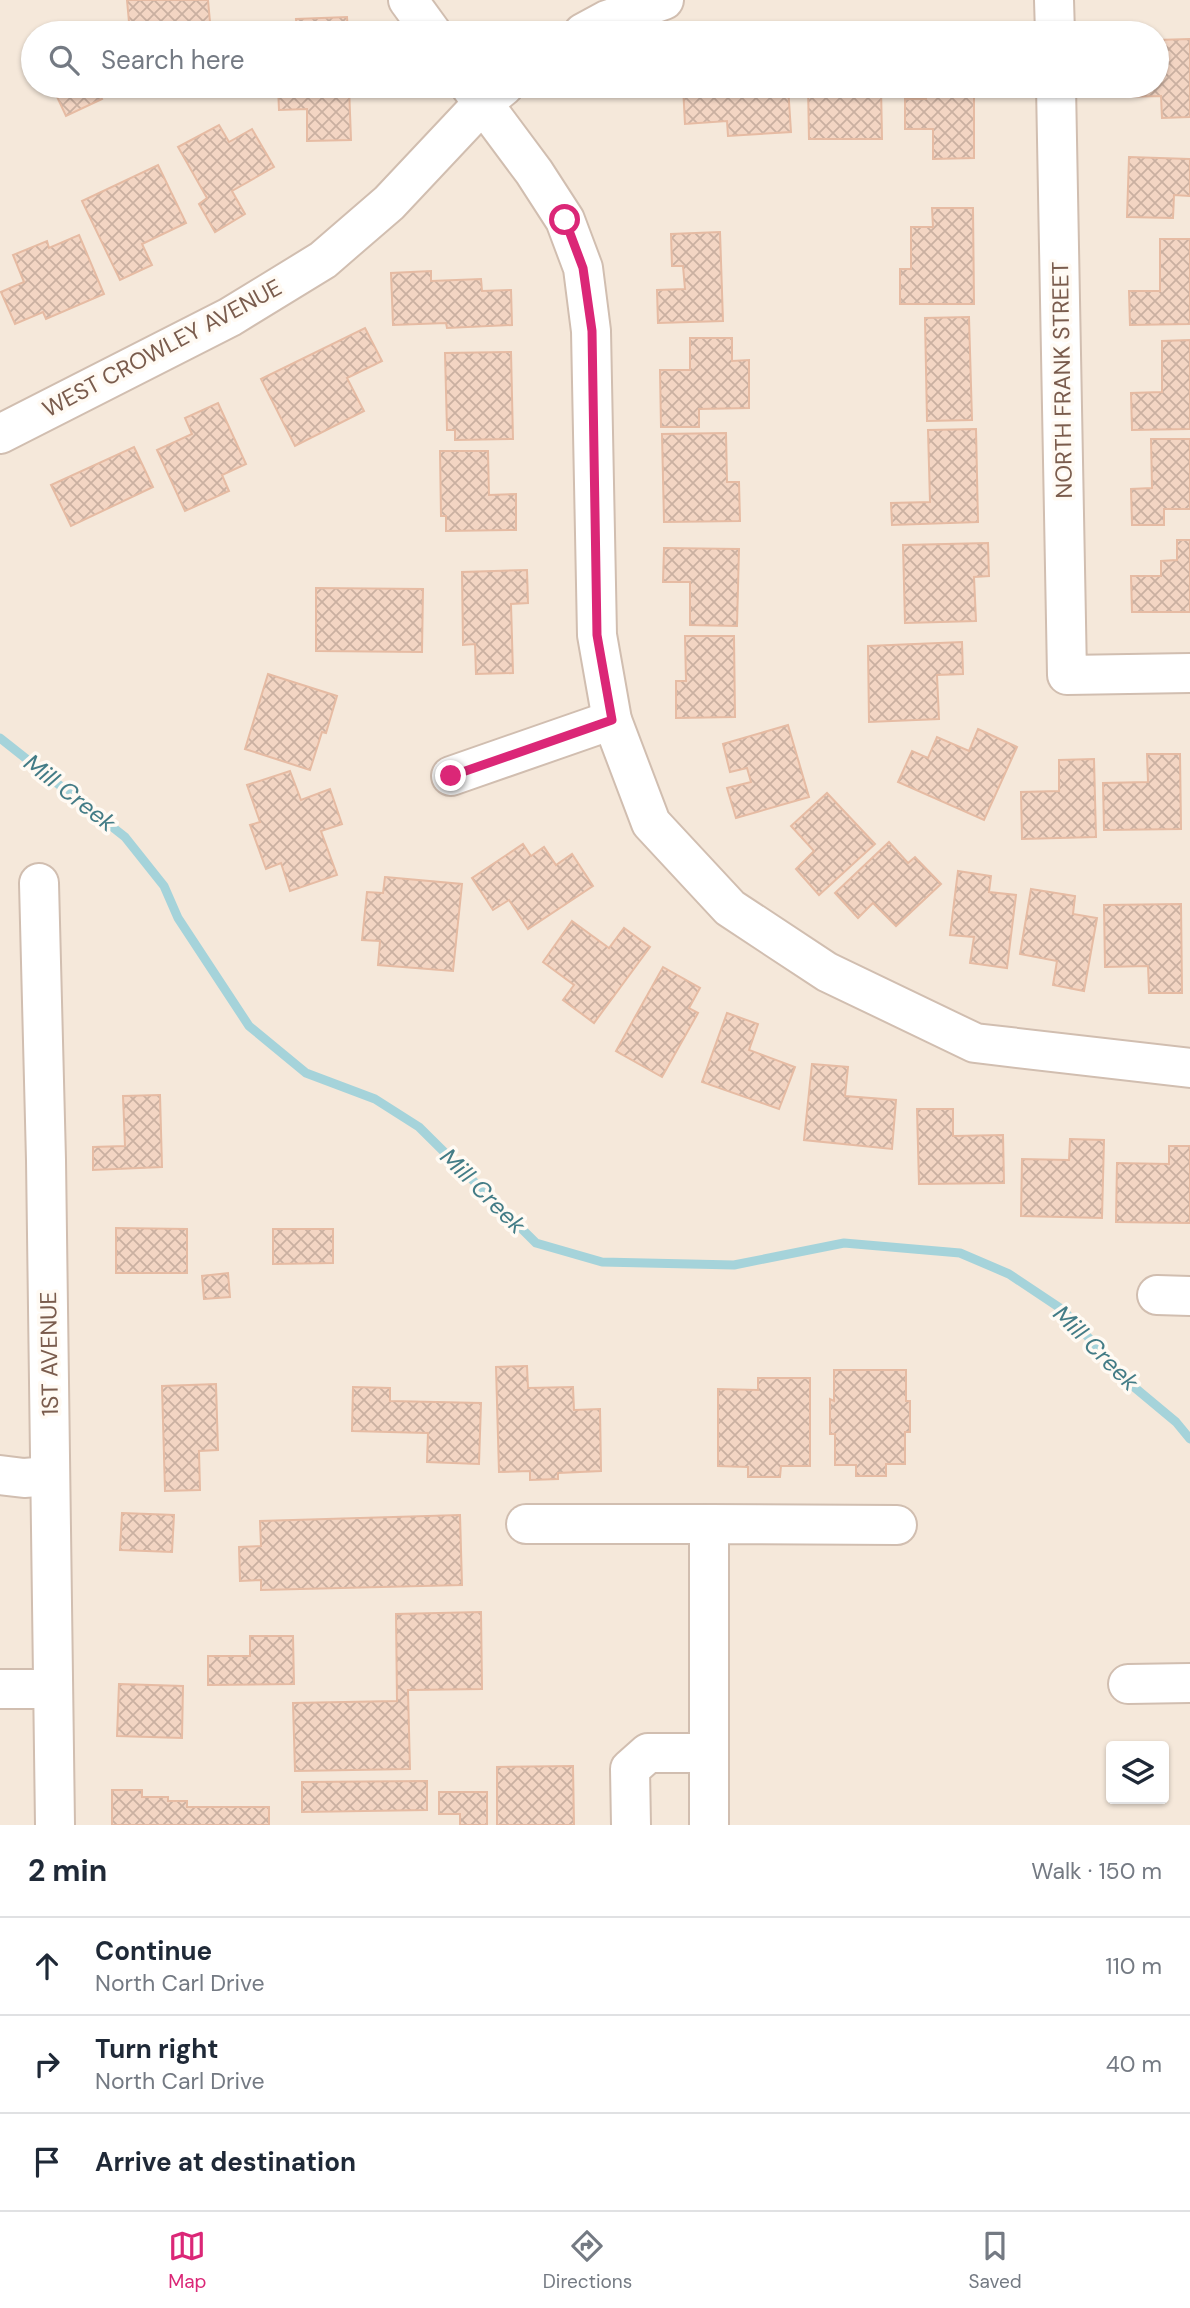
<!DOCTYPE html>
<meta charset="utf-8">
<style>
body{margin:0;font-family:"DM Sans",sans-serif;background:#f2f2f3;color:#1f2937}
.controls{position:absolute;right:21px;bottom:21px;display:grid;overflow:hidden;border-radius:7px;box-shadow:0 2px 5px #0004}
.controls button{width:63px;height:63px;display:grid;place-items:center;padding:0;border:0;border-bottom:2px solid #e0e1e3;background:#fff;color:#1f2937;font:35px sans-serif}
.stop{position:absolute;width:21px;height:21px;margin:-16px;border:5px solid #db2777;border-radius:50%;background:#fff}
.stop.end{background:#db2777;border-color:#fff;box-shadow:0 2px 7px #0008}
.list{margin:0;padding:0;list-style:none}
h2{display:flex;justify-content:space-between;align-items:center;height:91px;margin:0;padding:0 28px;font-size:30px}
h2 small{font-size:23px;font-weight:400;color:#747a83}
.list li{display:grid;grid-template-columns:46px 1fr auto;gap:21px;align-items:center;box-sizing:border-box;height:98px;padding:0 28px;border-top:2px solid #e0e1e3}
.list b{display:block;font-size:26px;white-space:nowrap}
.list p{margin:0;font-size:23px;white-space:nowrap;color:#747a83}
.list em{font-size:23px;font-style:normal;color:#747a83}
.icon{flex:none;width:38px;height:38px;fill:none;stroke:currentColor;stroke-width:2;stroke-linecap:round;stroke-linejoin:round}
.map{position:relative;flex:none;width:1190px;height:1825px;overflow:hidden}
.search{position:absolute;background:#fff;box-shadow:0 2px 5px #0004;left:21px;right:21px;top:21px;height:77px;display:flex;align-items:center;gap:18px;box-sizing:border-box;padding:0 24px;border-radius:38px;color:#747a83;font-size:26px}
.sheet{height:385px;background:#fff}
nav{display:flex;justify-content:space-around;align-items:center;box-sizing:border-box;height:98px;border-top:2px solid #e0e1e3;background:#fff;font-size:19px;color:#747a83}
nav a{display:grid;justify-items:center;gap:4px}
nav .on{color:#db2777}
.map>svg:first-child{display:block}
.residential{fill:#f5e8da;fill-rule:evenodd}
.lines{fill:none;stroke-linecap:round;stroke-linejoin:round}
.stream{stroke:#a5d3da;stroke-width:9}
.building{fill:url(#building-cross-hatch);stroke:#e6bba3;stroke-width:2}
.minor-casing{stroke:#d1beb0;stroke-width:42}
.minor{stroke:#fff;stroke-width:38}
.route{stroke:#db2777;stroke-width:9}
.labels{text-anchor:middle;stroke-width:7;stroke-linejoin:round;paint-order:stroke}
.street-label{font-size:23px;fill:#7a5c4d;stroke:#fffaf3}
.water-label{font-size:24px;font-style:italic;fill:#437c86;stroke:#fffaf3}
</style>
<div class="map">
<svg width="1190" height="1825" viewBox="0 0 1190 1825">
<defs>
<pattern id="building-cross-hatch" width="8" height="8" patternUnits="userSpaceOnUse" patternTransform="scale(1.75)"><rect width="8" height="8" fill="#f3d5c3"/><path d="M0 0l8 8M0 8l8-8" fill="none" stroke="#cab0a1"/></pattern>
</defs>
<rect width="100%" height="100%" fill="#fdf6ec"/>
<path class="residential" d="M0 0H1190V1825H0ZM33 33H1157V86H33ZM1111 1746H1164V1799H1111Z"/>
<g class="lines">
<path class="stream" d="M0 738 125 837 164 886 178 918 249 1026 306 1073 375 1099 419 1127 536 1243 602 1262 734 1265 844 1243 960 1253 1009 1274 1063 1310 1134 1387 1176 1422 1190 1439"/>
</g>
<g class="building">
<path d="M127 0H208L211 33H130Z"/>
<path d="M347 17 348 33H297L296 19Z"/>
<path d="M1190 39V117L1162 118 1161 96 1122 97V86H1157V40Z"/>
<path d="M52 86H95L102 99 66 116Z"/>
<path d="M278 86H349L351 140 307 141V109L279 110Z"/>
<path d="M683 86H788L791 132 728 136 727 121 685 124Z"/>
<path d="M808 86H881L882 139H809Z"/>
<path d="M926 86H974V158L933 159V129H905V99H926Z"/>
<path d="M219 125 229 142 252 129 274 167 232 191 245 214 215 232 199 204 207 198 178 147Z"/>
<path d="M1129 157 1190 159V196L1174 195 1173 218 1127 217Z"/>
<path d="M158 165 186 223 142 244 152 265 120 280 82 201Z"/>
<path d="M932 208H973L974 304H900V269H911V227H933Z"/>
<path d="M720 232 723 321 658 323 657 290 685 289 683 266H672L671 234Z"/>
<path d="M79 235 104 294 46 319 43 312 15 324 1 292 24 282 13 255 47 241 49 248Z"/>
<path d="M1160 239H1190V324L1130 325 1129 291H1160Z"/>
<path d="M431 271V281L481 279 482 291 511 290 512 325 447 328 446 323 393 325 391 273Z"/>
<path d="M969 317 972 420 927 421 925 318Z"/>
<path d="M365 328 382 361 347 378 364 411 295 446 261 379Z"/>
<path d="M690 338H732V361L749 360V408L699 409V427H661L660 370H690Z"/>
<path d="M1190 340V429L1132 430 1131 393 1162 392V341Z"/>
<path d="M511 352 513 439 455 440V430H447L445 353Z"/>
<path d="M218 403 246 464 222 475 229 491 185 511 157 450 192 434 185 418Z"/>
<path d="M976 429 978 522 892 525 891 503 930 502 928 430Z"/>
<path d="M726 433 727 482H739L740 521 664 522 662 434Z"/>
<path d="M1151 439H1190V509H1164V525H1132L1131 489 1152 488Z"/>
<path d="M134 447 153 487 71 526 51 485Z"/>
<path d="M440 451H488L489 495 516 494V530L446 531V516H441Z"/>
<path d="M1177 540H1190V612H1132L1131 576H1161V561L1177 560Z"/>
<path d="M988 543 989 576 974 577 976 621 905 623 903 545Z"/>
<path d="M664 548 739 549 737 626 690 625V582H663Z"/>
<path d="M527 570 528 603 511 604 513 673 476 674 475 644 463 645 462 572Z"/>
<path d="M316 588 423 589 422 652 316 651Z"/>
<path d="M685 636H734L735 717 676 718V681H686Z"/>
<path d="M962 642 963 674 937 675 939 719 869 722 868 646Z"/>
<path d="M268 674 337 696 326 733 322 732 310 770 245 749Z"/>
<path d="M788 725 809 797 736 818 727 788 751 782 747 768 730 772 723 744Z"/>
<path d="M978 729 1017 747 984 820 898 782 912 751 928 758 937 737 969 751Z"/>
<path d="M1147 754H1180L1181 829 1104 830 1103 783 1148 782Z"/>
<path d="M1094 759 1096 837 1022 839 1021 792 1059 791V760Z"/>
<path d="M290 771 301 800 330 789 342 824 321 831 337 875 290 891 281 863 266 869 250 825 260 822 247 785Z"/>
<path d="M827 793 875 844 819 895 796 869 814 851 791 826Z"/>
<path d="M889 842 908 863 915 857 941 884 896 926 873 903 858 918 835 893Z"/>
<path d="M523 844 531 856 544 847 556 865 572 854 593 886 528 929 509 900 493 910 472 878Z"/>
<path d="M958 871 991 876 989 892 1016 895 1007 968 970 963 974 937 950 935Z"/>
<path d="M385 877 462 884 453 971 378 965 380 941 362 940 367 892 383 893Z"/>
<path d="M1031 889 1075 896 1073 914 1097 918 1084 991 1053 985 1057 961 1020 954Z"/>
<path d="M1181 904 1182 993H1149L1148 966 1105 967 1104 905Z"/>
<path d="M572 921 609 948 624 928 650 947 594 1023 563 1000 574 985 543 962Z"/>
<path d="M663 967 700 988 689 1008 698 1013 662 1077 616 1051Z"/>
<path d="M727 1013 758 1024 749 1050 795 1067 779 1109 702 1082Z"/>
<path d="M812 1064 848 1067 845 1096 896 1100 892 1149 804 1140Z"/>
<path d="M160 1095 162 1167 93 1170V1147L125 1146 123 1096Z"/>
<path d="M917 1109H953V1136L1003 1135 1004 1183 919 1184Z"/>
<path d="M1070 1139 1104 1140 1102 1218 1021 1216 1022 1159 1069 1160Z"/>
<path d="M1169 1146H1190V1223L1116 1222 1117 1163 1169 1164Z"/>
<path d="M116 1228 187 1229V1273H116Z"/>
<path d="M273 1229H333V1263L273 1264Z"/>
<path d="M228 1273 230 1297 204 1299 202 1276Z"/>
<path d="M527 1366 528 1388 573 1387 574 1410 600 1409 601 1471 558 1473V1479L530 1480V1471L499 1472 496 1367Z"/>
<path d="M834 1370H906V1401H910V1432H905V1464H886V1476H856V1465H835V1434H830V1399L834 1401Z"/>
<path d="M758 1378H810V1466H781L780 1477H748V1467L718 1466V1389L758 1390Z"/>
<path d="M216 1384 218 1450 199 1451 200 1490 165 1491 162 1386Z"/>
<path d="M353 1387 390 1388V1401L481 1403 479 1464 427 1462 428 1433 352 1431Z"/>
<path d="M122 1513 174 1515 172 1552 120 1550Z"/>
<path d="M460 1515 462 1585 261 1590V1580L240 1581 239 1547 261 1546 260 1521Z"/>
<path d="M481 1612 482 1689 408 1690 410 1769 295 1771 293 1703 397 1701 396 1614Z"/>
<path d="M250 1636H293L294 1684 208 1685V1656H250Z"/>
<path d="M119 1684 183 1686 182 1738 117 1736Z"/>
<path d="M573 1766 574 1825H497V1767Z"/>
<path d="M427 1781V1810L302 1812V1782Z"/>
<path d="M112 1790H142V1797H168V1801H187V1807H269V1825H112Z"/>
<path d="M439 1792H487V1825H460V1814H439Z"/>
</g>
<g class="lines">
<g class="minor-casing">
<g id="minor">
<path d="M408 0 432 33"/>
<path d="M1054 0 1055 33"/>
<path d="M583 33 607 20 664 0"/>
<path d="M470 86 534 172 565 220 583 268 591 331 597 635 612 720 651 823 730 908 827 972 975 1043 1190 1068"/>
<path d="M1056 86 1067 675 1190 673"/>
<path d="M0 434 230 317 323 260 389 203 483 103 504 86"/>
<path d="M451 776 612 720"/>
<path d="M39 883 46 1160 55 1825"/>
<path d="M1157 1295 1190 1296"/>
<path d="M0 1475 24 1478 50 1476"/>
<path d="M526 1524H709"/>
<path d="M1128 1684 1190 1683"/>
<path d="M0 1689H53"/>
<path d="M631 1825 630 1769 648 1753H709"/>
<path d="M709 1825V1524L897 1525"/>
</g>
</g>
<use href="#minor" class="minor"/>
</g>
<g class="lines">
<path class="route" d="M451 776 612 720 597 635 592 331 583 268 565 220"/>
</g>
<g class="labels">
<g class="street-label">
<text transform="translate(162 348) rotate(-28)" y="8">WEST CROWLEY AVENUE</text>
<text transform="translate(1062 380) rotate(-91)" y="8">NORTH FRANK STREET</text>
<text transform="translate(49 1354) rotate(-91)" y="8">1ST AVENUE</text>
</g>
<g class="water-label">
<text transform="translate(70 793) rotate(38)" y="8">Mill Creek</text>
<text transform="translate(483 1191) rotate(45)" y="8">Mill Creek</text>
<text transform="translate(1096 1348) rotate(45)" y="8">Mill Creek</text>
</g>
</g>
</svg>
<div class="controls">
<button><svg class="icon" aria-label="layers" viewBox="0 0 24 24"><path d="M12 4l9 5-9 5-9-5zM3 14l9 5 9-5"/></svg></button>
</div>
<div class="stop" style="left:565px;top:220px"></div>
<div class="stop end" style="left:451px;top:776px"></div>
<div class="search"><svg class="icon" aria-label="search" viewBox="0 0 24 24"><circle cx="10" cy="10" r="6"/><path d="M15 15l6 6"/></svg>Search here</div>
</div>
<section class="sheet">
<h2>2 min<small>Walk · 150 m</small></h2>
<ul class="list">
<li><svg class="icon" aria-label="ahead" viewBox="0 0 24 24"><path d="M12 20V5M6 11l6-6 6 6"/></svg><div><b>Continue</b><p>North Carl Drive</p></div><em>110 m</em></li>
<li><svg class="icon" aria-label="right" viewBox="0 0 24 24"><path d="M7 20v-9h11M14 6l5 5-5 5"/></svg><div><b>Turn right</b><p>North Carl Drive</p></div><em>40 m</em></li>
<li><svg class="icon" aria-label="arrive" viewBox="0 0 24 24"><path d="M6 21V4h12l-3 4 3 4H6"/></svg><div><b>Arrive at destination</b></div></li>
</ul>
</section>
<nav>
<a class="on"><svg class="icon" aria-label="map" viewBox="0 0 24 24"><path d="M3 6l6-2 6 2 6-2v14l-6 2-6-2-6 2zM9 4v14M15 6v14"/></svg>Map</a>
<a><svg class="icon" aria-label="directions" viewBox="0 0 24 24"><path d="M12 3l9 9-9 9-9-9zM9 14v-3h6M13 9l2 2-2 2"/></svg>Directions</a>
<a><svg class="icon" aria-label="saved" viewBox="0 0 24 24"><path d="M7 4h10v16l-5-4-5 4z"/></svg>Saved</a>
</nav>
